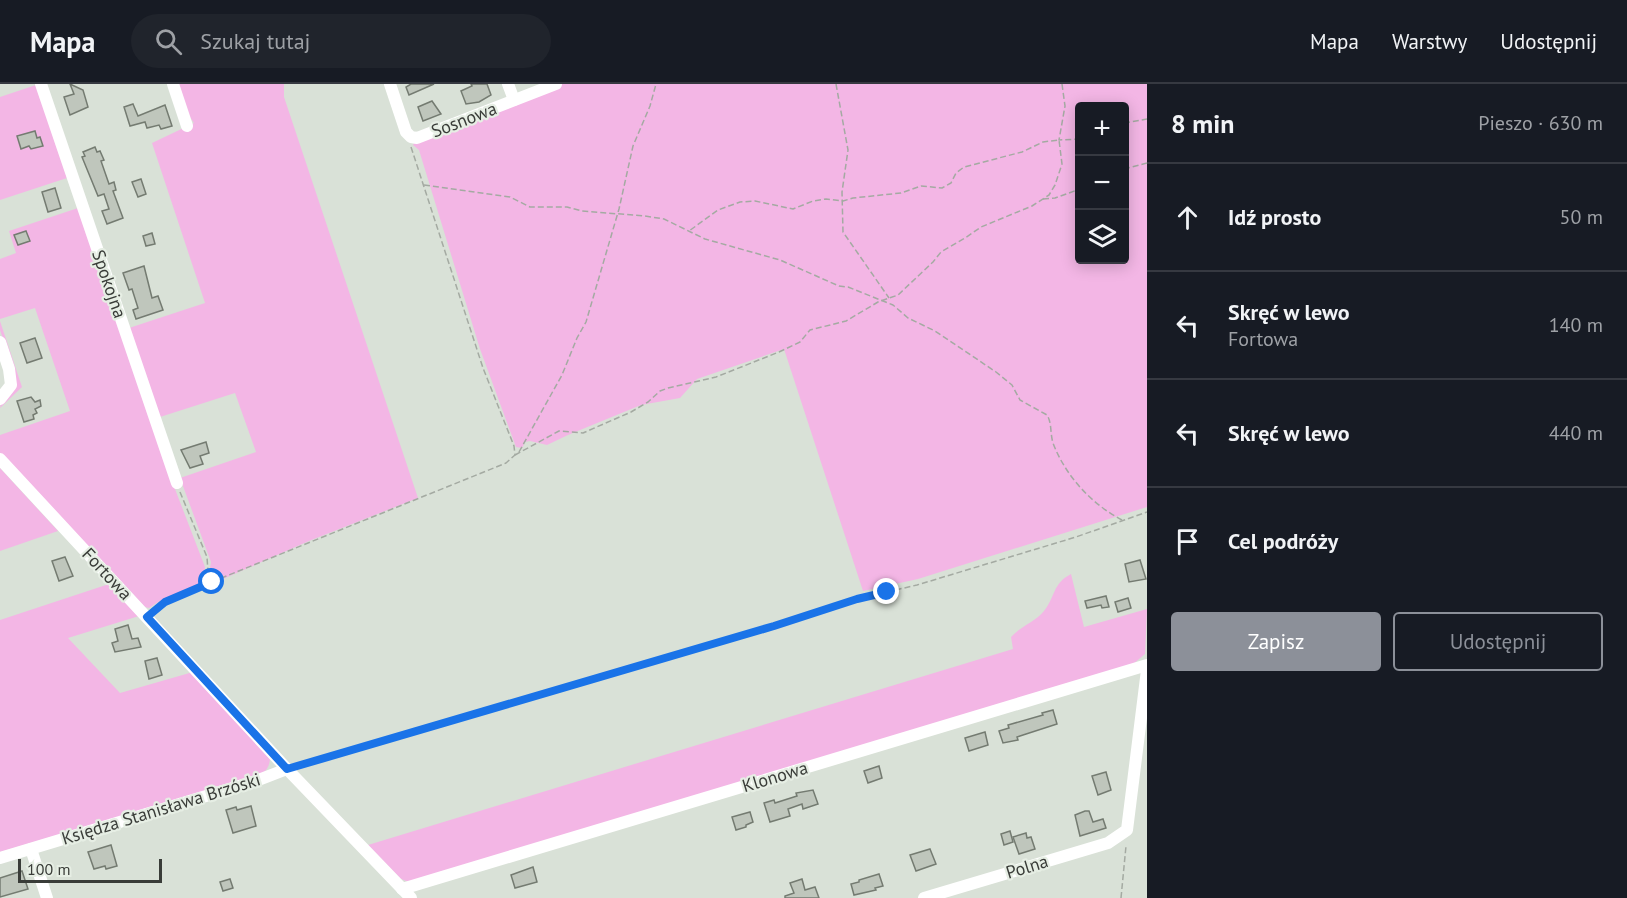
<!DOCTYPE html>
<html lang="pl">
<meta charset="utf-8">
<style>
body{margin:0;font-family:"PT Sans",sans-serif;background:#20242c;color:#f1f3f6}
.controls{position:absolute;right:18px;top:18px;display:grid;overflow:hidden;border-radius:6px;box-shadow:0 3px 15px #0003}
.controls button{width:54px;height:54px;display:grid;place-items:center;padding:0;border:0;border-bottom:2px solid #363941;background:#171b24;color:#f1f3f6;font:30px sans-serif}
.scale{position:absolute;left:18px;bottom:15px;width:144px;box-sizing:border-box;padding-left:6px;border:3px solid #393c38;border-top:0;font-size:16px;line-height:21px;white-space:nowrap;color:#393c38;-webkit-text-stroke:4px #e6eee4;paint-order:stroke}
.stop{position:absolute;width:18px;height:18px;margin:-14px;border:4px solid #1a73e8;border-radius:50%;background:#fff}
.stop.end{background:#1a73e8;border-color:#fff;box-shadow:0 2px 6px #0008}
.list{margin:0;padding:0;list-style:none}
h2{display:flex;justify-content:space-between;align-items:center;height:78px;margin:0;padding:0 24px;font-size:26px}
h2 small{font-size:20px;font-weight:400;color:#9ea1a6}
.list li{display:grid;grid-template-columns:39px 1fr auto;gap:18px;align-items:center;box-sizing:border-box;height:108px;padding:0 24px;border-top:2px solid #363941}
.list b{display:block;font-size:22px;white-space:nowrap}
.list p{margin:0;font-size:20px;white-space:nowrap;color:#9ea1a6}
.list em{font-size:20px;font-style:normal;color:#9ea1a6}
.actions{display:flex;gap:12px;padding:18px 24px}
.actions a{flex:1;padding:14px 0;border:2px solid #8c9099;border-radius:6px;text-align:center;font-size:21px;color:#8c9099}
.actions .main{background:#8c9099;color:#fff}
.icon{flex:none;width:33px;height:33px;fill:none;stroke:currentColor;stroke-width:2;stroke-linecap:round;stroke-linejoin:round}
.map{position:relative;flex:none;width:1147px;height:814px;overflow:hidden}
header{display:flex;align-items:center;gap:36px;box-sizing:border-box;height:84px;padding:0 30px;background:#171b24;border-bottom:2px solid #363941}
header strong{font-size:28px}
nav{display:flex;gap:33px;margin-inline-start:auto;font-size:21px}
.search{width:420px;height:54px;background:#20242c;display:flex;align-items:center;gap:15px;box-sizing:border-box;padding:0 21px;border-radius:33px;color:#9ea1a6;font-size:22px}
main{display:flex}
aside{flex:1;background:#171b24}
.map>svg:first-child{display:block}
.green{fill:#f3b6e5;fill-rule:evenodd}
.building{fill:#bfc6bc;stroke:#747b71;stroke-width:1.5}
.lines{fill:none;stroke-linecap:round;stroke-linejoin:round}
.path{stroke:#a4aaa2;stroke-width:1.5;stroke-dasharray:6 3;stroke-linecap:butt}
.minor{stroke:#fff;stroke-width:12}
.route{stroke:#1a73e8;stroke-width:8}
.labels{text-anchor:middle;stroke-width:4.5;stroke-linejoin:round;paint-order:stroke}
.street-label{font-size:18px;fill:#393c38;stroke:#e6eee4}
</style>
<header>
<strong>Mapa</strong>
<div class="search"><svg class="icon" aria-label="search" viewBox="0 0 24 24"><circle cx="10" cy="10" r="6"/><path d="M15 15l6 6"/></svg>Szukaj tutaj</div>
<nav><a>Mapa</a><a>Warstwy</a><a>Udostępnij</a></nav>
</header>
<main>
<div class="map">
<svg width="1147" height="814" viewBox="0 0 1147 814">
<rect width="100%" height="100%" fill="#d9e1d7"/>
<g class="green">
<path d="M177 0H284V13L418 414 309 457 207 502 211 478 180 394 256 368 235 309 160 333 129 244 205 219 152 59 194 39 187 29Z"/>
<path d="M562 0H1147V423L918 495 863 507 784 265 697 295 680 314 641 321 568 351 547 361 530 357 525 358 522 364 516 363 480 265 419 66 413 61 415 58ZM1080 22H1124V176H1080Z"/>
<path d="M36 1 67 94 0 116V13Z"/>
<path d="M78 124 175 405 205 483 204 492 200 499 158 518 149 524 145 523 0 369V351L70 327 35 224 0 235V175L16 169 9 147Z"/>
<path d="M0 237 22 303 0 324 11 279 0 246Z"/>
<path d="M0 384 58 447 0 467Z"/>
<path d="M1071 490 1084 543 1147 525 1145 570 1132 581 409 798 401 795 368 761 1013 565 1011 553C1021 542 1035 538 1044 527 1056 512 1052 500 1071 490Z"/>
<path d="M109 500 139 532 68 554 120 609 193 588 270 675C269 683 267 687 259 691L0 768V536Z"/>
</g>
<g class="building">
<path d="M70 0 83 6 88 23 70 31 64 13 74 10Z"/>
<path d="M411 0H434L409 11 406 3Z"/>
<path d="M471 0H487L491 11 479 18 466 20 461 7 472 2Z"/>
<path d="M432 17 441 30 423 37 418 23Z"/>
<path d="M133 20 138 32 165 21 172 42 161 45 159 41 147 44 145 38 130 42 124 23Z"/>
<path d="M35 47 37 54 40 53 43 62 31 65 29 62 21 65 17 52Z"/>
<path d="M95 63 97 68 100 67 104 76 101 77 109 100 114 98 116 106 113 107 123 134 107 140 102 127 109 125 104 110 98 112 82 73 85 72 83 68Z"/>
<path d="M141 95 146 110 138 113 132 98Z"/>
<path d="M55 104 61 124 48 128 42 108Z"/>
<path d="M26 147 30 157 18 161 14 151Z"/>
<path d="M152 149 155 160 146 162 143 152Z"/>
<path d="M144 182 152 214 158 212 163 226 136 235 133 226 138 224 132 205 129 206 123 189Z"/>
<path d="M35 254 42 274 27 279 20 259Z"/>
<path d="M31 313 35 318 40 316 41 322 35 325 37 329 33 331 34 335 24 338 17 317Z"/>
<path d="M206 358 209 369 200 372 203 380 190 384 181 366Z"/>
<path d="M65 473 73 492 59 497 52 477Z"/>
<path d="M1140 476 1146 495 1129 498 1125 480Z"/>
<path d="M1106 512 1109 523 1102 524 1101 521 1087 524 1085 517Z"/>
<path d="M1128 514 1131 524 1118 528 1115 518Z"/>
<path d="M128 541 132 555 138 554 141 563 115 568 112 559 118 557 115 545Z"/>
<path d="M157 574 162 591 149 595 145 577Z"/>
<path d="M1053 626 1057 640 1023 651 1017 653 1018 656 1003 659 999 647 1009 644 1008 641 1043 631 1042 629Z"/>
<path d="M985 648 988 661 969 667 965 654Z"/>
<path d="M879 682 882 694 868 699 864 687Z"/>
<path d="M1106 688 1111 706 1098 711 1092 692Z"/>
<path d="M813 706 818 720 803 725 802 720 788 725 790 732 770 738 764 719 774 716 775 719 797 712 796 709Z"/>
<path d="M251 722 256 742 233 749 226 726 236 723 237 726Z"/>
<path d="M1085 727H1089L1093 738 1103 735 1106 744 1080 752 1075 731Z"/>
<path d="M750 728 753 738 746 741V743L736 746 732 733Z"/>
<path d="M1010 747 1013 758 1004 761 1001 750Z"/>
<path d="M1026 749 1027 754 1031 753 1035 765 1019 770 1013 753Z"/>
<path d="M111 761 117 782 106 785 105 782 94 785 88 768Z"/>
<path d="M930 765 936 780 916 787 910 771Z"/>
<path d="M533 783 537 798 515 804 511 791Z"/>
<path d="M22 787 28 805 0 813V794Z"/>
<path d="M879 790 883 802 875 804 876 806 854 811 851 800 859 798V796Z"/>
<path d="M230 795 233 804 223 807 220 798Z"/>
<path d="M802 795 805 806 815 803 819 814H785V812L794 809 790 799Z"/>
</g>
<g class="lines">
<g class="path">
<path d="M836 0 848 66 842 108 843 148 889 214"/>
<path d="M1062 0 1065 22 1059 56 1080 55"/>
<path d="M1124 39 1147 35"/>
<path d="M1124 85 1147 79"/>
<path d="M424 101 510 113 530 123H567L582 127 645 132 664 135 705 155 780 176 839 202 848 203 893 221 908 234 935 247 996 288 1012 301 1020 316 1047 331C1052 339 1050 349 1053 359 1065 391 1091 420 1122 436"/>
<path d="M1043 115 1055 114 1080 105"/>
<path d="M519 368 562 291 577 254 586 238 619 125 633 62 650 22 656 0"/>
<path d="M515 371 559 347 583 349 631 328 648 318 660 307 668 304 716 293 779 268 800 258 810 246 846 237 878 218 898 211 933 178 941 168 965 154 981 143 1032 122 1049 111 1055 101 1062 80 1059 56 1043 58 1022 68 964 83 956 89 951 99 942 104 921 102 901 109 853 114 843 117 826 115 813 117 793 125 755 117 740 118 718 126 689 147"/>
<path d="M180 408 207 473 208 488 199 504"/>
<path d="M156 525 177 512 506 379 515 371 514 362 483 284 411 63"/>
<path d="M300 681 774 542 857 515 917 501 1076 453 1147 428"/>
<path d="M1121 814 1126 762"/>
</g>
<g class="minor">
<path d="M41 0 177 399"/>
<path d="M173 0 187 42"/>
<path d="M390 0 406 48 411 53 417 54 556 0"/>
<path d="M508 0 514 16"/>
<path d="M0 258 9 285 11 301 0 315"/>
<path d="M0 375 287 685 411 814"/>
<path d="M31 765 47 814"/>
<path d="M0 774 256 697 287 685"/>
<path d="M402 805 1147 581"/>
<path d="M924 814 1108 759 1127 746 1147 586"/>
</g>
</g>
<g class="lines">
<path class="route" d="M212 498 165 518 147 533 287 685 774 542 857 515 887 508"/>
</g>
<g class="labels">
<g class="street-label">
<text transform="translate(464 36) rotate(-21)" y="6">Sosnowa</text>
<text transform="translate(109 200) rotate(71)" y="6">Spokojna</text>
<text transform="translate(107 490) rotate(47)" y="6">Fortowa</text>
<text transform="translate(775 693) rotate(-17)" y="6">Klonowa</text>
<text transform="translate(161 725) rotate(-17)" y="6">Księdza Stanisława Brzóski</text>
<text transform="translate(1027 783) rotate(-17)" y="6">Polna</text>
</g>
</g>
</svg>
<div class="controls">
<button>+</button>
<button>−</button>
<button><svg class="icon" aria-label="layers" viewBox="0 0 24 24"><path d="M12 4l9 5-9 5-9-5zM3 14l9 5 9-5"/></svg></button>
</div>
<div class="scale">100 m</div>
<div class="stop" style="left:212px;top:498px"></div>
<div class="stop end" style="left:887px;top:508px"></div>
</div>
<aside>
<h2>8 min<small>Pieszo · 630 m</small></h2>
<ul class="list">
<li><svg class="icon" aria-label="ahead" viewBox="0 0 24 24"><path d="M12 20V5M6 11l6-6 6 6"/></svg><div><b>Idź prosto</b></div><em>50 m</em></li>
<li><svg class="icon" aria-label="left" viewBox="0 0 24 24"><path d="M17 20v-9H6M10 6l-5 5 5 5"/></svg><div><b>Skręć w lewo</b><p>Fortowa</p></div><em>140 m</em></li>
<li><svg class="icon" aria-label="left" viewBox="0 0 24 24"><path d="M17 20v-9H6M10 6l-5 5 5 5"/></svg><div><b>Skręć w lewo</b></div><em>440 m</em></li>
<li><svg class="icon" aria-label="arrive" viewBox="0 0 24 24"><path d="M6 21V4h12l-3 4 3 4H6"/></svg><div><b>Cel podróży</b></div></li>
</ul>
<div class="actions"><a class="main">Zapisz</a><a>Udostępnij</a></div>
</aside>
</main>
